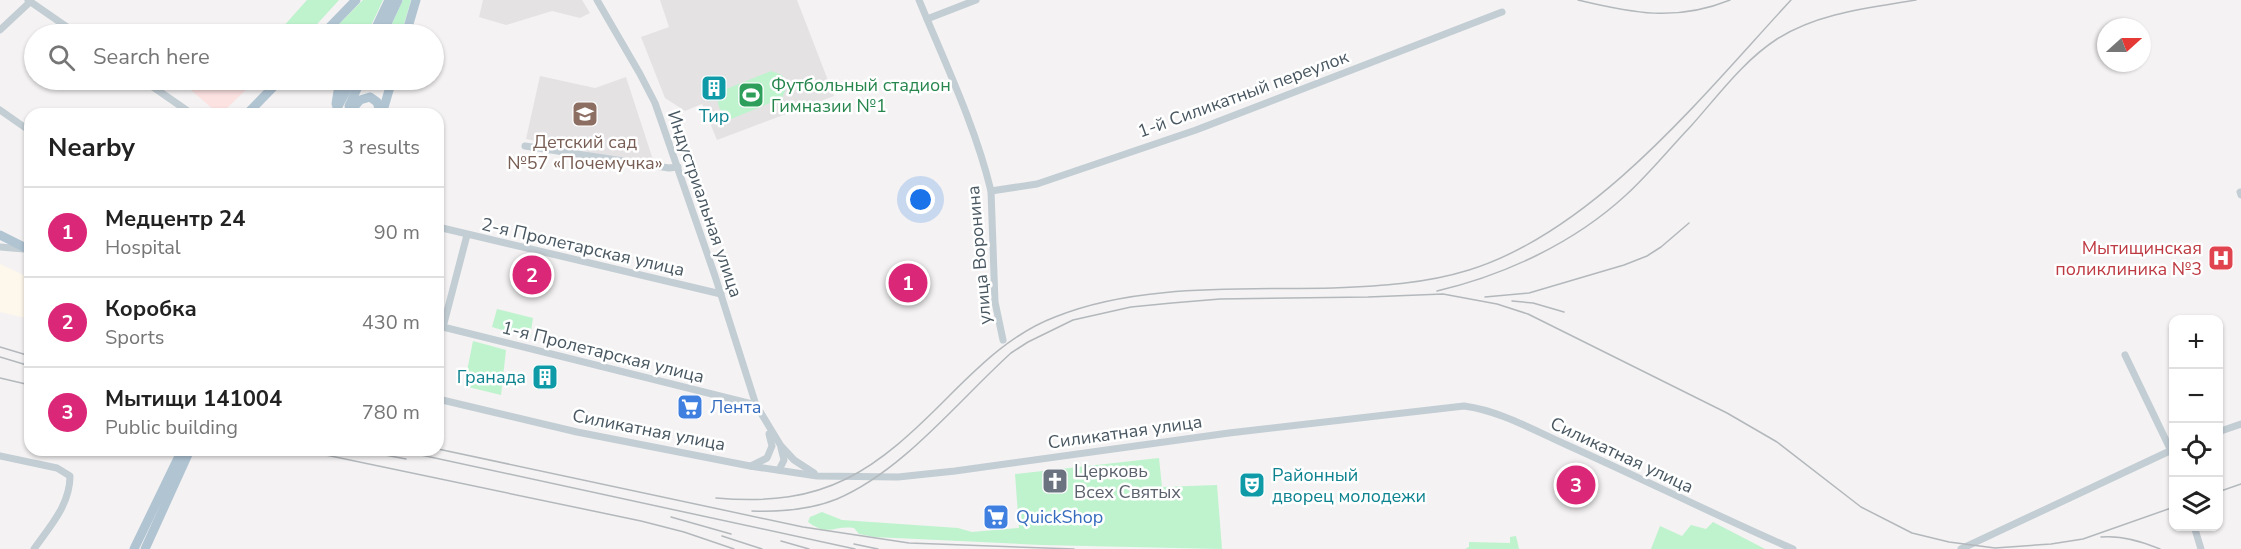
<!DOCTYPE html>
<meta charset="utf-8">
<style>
body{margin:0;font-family:"Nunito Sans",sans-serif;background:#f2f2f2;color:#222}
.controls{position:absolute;right:18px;bottom:18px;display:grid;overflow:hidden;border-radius:12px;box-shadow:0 2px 4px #0004}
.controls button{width:54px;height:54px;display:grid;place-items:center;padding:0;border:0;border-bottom:2px solid #e0e0e0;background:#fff;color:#222;font:30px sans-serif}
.compass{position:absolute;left:2097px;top:18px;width:54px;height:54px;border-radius:50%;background:#fff;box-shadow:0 2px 4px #0004;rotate:69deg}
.you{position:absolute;left:921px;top:200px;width:21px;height:21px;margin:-15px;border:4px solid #fff;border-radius:50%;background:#1a73e8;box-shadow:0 0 0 9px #1a73e833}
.badge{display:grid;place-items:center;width:39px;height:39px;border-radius:50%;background:#db2777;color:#fff;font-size:20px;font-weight:700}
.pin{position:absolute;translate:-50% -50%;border:3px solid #fff;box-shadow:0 2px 6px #0006}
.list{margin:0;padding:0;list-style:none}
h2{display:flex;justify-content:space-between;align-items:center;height:78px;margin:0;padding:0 24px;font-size:26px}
h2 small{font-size:20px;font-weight:400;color:#767676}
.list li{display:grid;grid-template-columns:39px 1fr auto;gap:18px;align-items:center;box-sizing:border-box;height:90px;padding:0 24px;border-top:2px solid #e0e0e0}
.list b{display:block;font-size:22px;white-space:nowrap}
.list p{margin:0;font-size:20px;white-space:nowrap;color:#767676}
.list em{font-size:20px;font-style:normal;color:#767676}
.icon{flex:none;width:33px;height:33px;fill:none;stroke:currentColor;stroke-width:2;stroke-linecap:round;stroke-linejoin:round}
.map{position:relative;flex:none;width:2241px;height:549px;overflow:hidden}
.search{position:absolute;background:#fff;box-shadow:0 2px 4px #0004;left:24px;top:24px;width:420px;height:66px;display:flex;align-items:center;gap:15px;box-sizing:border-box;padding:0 21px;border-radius:33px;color:#767676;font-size:22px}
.panel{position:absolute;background:#fff;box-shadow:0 2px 4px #0004;left:24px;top:108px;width:420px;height:348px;border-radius:18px}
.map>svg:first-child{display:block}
.commercial{fill:#fef7ec}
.education{fill:#e5e2e4}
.medical{fill:#fde2e2}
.green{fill:#bef3ce}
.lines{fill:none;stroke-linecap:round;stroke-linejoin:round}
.minor{stroke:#c2cdd4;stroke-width:7}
.major{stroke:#b0c4d2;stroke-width:9}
.rail{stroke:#b3b8bc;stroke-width:1.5}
.labels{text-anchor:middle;stroke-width:5;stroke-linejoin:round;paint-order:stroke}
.leisure-label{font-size:18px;fill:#27864d;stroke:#fff;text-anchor:start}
.street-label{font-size:18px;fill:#485761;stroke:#fff}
.culture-label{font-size:18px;fill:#0d838f;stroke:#fff}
.education-label{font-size:18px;fill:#785e54;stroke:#fff}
.health-label{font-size:18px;fill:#be3a42;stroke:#fff;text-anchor:end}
.shop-label{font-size:18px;fill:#366cbe;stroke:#fff;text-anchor:start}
.worship-label{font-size:18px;fill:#5b616d;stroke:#fff;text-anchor:start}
</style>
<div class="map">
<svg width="2241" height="549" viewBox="0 0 2241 549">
<rect width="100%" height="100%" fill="#f4f2f2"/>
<path class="commercial" d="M0 264 30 278V319L0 312Z"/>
<g class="education">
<path d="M483 0H582L590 13 580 18 552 11 506 25 479 17Z"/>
<path d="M660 0H797L834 96 717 140 702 104 685 111 665 98 641 37 669 27Z"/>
<path d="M540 76 595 88 626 77 655 166 526 139Z"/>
</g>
<path class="medical" d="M201 80H256L227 108 215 111 191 90Z"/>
<g class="green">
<path d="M307 0H339L308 34H290L282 28Z"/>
<path d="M363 0H383L367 34H329Z"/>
<path d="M403 0H411L401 34H387Z"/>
<path d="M771 71 782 75 787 87 782 98 731 119C719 111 716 106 719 92Z"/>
<path d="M497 309 533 318 530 338 492 327Z"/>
<path d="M473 341 506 350 501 395 464 386Z"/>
<path d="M1159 458 1162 487 1217 485 1222 549 1042 545 874 537 859 534 854 528C835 525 828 537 808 522L810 517 822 512 842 520 958 528 972 532 1019 528 1015 474Z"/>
<path d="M1713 522 1765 549H1651L1660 526 1682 536 1691 525 1706 529Z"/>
<path d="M1516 536 1519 549H1465L1469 547V542L1510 543V537Z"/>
</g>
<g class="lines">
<g class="minor">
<path d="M28 0 77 34"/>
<path d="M597 0 640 74 655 103 715 276 756 405 781 446 794 460 814 473"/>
<path d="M919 0C945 63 975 125 991 191L995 302 1003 340"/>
<path d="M927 19 976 0"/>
<path d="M0 30 30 2"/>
<path d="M143 80 192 114"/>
<path d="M0 110 30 131"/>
<path d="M525 146 669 168 678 167"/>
<path d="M991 191 1037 184 1196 130 1502 12"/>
<path d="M2240 192 2241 195"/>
<path d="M438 227 721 294"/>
<path d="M467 235 443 327 756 405"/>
<path d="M0 247 24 249"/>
<path d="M2125 355 2174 457"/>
<path d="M438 399 577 432 750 466 817 476 898 477 955 471 1229 433 1464 406C1501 411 1533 430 1567 445 1643 479 1717 516 1793 549"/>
<path d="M2218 432 2241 424"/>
<path d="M0 456 57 468 70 476C70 505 50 526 34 549"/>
<path d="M751 466 767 458 772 446 769 434"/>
<path d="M779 470 784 460 781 448"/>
<path d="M2194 526 2201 549"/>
<path d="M1961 549 2174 449"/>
</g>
<g class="major">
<path d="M323 34 356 0"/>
<path d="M373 34 389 0"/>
<path d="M382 34 398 0"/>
<path d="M406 34 416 0"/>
<path d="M336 104 339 85 337 80"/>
<path d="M349 106 361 80"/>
<path d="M247 114 280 80"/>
<path d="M334 114 352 80"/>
<path d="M348 114 360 100 370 97 377 102 381 114"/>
<path d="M382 114 392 80"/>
<path d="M0 235 30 250"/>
<path d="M134 549 182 450"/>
<path d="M145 549 190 450"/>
</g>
<g class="rail">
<path d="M1578 0C1632 13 1676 22 1730 0"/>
<path d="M1437 291C1505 275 1574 243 1626 195 1649 174 1669 149 1691 126 1717 97 1743 61 1777 39 1818 13 1868 8 1916 0"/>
<path d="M1485 297 1529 293 1624 265 1647 256 1661 247 1689 223"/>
<path d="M1512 301 1533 303 1564 312"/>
<path d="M0 347 30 356"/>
<path d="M0 357 30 366"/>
<path d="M0 378 30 385"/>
<path d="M438 449 803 527 909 543 1074 549"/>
<path d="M302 450 641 521 684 532 734 549"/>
<path d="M359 450 406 459"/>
<path d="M398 450 855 549"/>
<path d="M2218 492 2241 484"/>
<path d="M716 498C827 508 875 471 950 395 981 364 1013 333 1055 317 1138 283 1244 290 1333 288 1379 286 1424 284 1469 270 1595 231 1704 94 1791 0"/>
<path d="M752 511C781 512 810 510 837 499 903 471 958 401 1011 353L1028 342 1073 320 1131 307 1172 303 1220 299 1368 297 1443 294 1497 304 1528 314 1727 413 1777 442 1861 507 1912 533 1949 542 1995 548 2051 544 2083 539 2174 507"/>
<path d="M671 517 731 534"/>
<path d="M722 536 762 549"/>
<path d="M2101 537C2122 535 2141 541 2160 549"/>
<path d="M781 541 809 549"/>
<path d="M854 544 878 549"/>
</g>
</g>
<defs>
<g id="building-square" transform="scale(1.35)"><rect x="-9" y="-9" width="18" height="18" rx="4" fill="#0f9aa8" stroke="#fff"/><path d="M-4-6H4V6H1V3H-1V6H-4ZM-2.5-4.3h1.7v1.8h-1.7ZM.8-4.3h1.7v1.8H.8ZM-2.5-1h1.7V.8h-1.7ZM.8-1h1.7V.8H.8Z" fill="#fff"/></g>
<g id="stadium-square" transform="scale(1.35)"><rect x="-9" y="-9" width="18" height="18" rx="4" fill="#2e9e5b" stroke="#fff"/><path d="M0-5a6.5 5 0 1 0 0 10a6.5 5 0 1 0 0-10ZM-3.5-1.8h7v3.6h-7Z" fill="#fff"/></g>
<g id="school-square" transform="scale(1.35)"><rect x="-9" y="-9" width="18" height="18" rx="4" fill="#8d6e63" stroke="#fff"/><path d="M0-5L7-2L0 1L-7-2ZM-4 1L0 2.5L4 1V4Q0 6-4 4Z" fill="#fff"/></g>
<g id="hospital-square" transform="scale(1.35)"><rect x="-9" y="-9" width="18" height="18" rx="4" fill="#e0444e" stroke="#fff"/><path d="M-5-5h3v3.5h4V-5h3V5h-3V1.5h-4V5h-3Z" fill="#fff"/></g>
<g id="supermarket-square" transform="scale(1.35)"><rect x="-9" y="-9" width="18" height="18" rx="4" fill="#3f7fe0" stroke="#fff"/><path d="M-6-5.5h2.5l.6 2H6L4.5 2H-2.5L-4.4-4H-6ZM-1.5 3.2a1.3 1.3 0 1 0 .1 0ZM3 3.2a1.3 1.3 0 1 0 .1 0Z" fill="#fff"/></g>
<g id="church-square" transform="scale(1.35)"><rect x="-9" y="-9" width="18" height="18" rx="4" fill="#6b7280" stroke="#fff"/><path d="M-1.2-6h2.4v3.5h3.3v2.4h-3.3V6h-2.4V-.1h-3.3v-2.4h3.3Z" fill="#fff"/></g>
<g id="theatre-square" transform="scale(1.35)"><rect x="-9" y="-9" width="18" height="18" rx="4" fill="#0f9aa8" stroke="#fff"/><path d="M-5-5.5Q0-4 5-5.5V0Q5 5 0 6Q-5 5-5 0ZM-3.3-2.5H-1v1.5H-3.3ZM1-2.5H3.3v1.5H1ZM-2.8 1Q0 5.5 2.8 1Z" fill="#fff"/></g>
</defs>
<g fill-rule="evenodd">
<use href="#building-square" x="714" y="88"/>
<use href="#stadium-square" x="751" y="95"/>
<use href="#school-square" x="585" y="114"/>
<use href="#hospital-square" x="2221" y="258"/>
<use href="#building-square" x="545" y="377"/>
<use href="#supermarket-square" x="690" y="407"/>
<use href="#church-square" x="1055" y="481"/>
<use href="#theatre-square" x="1252" y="485"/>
<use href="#supermarket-square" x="996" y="517"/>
</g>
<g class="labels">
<g class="leisure-label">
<text x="771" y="91">Футбольный стадион<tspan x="771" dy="21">Гимназии №1</tspan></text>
</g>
<g class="street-label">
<text transform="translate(1243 94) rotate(-20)" y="6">1-й Силикатный переулок</text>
<text transform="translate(705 204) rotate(71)" y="6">Индустриальная улица</text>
<text transform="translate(583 247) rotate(13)" y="6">2-я Пролетарская улица</text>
<text transform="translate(979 255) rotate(-95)" y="6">улица Воронина</text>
<text transform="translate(603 352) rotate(14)" y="6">1-я Пролетарская улица</text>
<text transform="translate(649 430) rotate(11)" y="6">Силикатная улица</text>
<text transform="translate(1125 432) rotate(-8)" y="6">Силикатная улица</text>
<text transform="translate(1622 455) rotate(25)" y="6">Силикатная улица</text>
</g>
<g class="culture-label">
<text x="714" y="122">Тир</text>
<text x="526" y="383" text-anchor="end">Гранада</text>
<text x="1272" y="481" text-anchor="start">Районный<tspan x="1272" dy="21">дворец молодежи</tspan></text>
</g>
<g class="education-label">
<text x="585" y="148">Детский сад<tspan x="585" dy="21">№57 «Почемучка»</tspan></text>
</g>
<g class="health-label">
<text x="2202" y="254">Мытищинская<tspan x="2202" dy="21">поликлиника №3</tspan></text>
</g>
<g class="shop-label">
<text x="710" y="413">Лента</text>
<text x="1016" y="523">QuickShop</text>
</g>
<g class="worship-label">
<text x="1074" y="477">Церковь<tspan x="1074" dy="21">Всех Святых</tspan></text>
</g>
</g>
</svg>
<div class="controls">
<button>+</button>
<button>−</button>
<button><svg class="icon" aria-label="locate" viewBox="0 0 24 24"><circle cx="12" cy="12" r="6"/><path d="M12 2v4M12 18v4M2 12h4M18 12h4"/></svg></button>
<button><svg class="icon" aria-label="layers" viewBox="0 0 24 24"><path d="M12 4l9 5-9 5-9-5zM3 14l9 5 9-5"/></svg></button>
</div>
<svg class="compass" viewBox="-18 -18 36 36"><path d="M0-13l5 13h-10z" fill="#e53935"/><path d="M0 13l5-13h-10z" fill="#767676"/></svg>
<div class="you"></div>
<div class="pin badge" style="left:908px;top:283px">1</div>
<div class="pin badge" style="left:532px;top:275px">2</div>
<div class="pin badge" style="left:1576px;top:485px">3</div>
<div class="search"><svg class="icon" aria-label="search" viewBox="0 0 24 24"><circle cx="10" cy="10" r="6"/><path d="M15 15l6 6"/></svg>Search here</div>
<section class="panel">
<h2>Nearby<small>3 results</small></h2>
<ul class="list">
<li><span class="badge">1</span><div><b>Медцентр 24</b><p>Hospital</p></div><em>90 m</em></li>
<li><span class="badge">2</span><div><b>Коробка</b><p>Sports</p></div><em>430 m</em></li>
<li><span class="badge">3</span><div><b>Мытищи 141004</b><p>Public building</p></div><em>780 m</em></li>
</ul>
</section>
</div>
